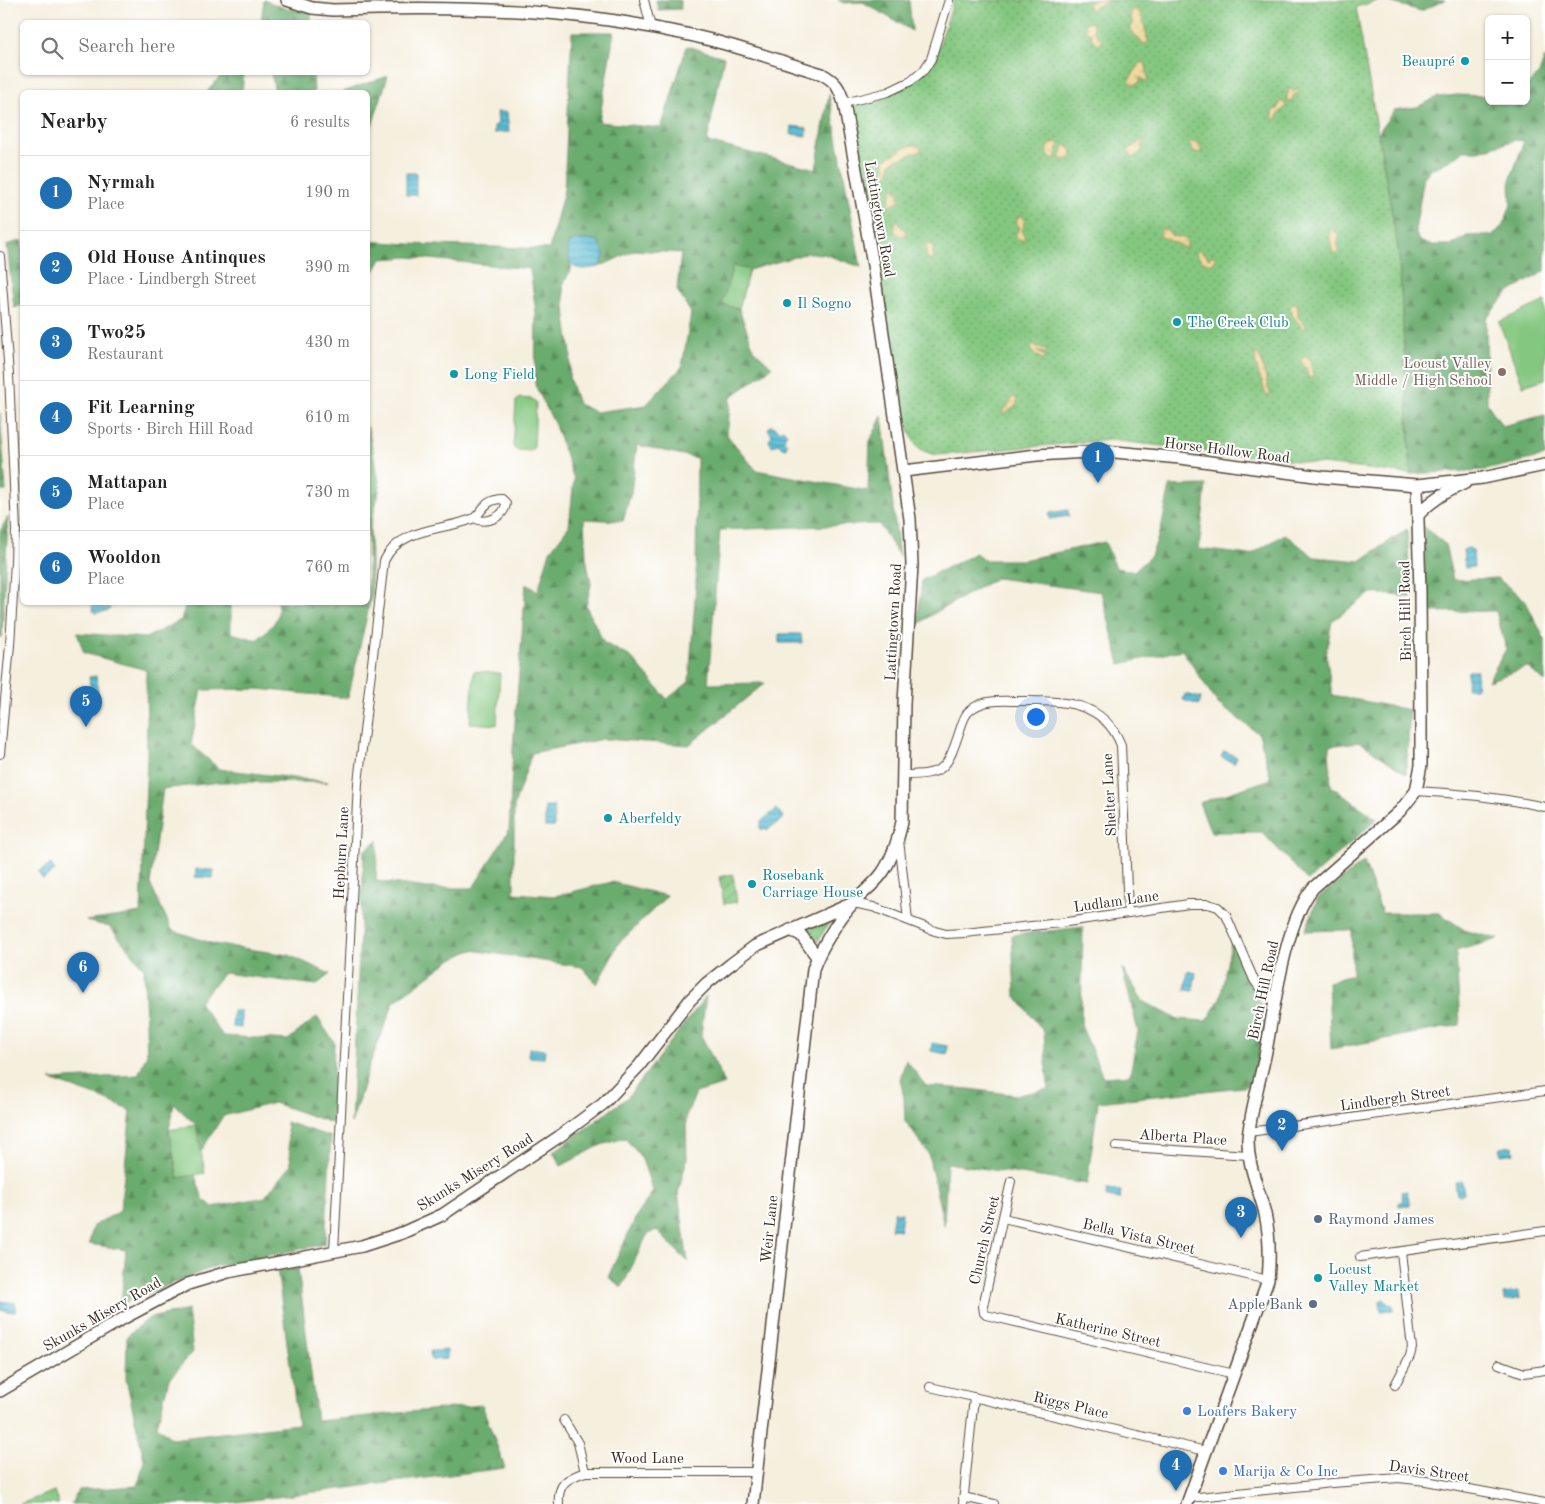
<!DOCTYPE html>
<meta charset="utf-8">
<style>
body{margin:0;font-family:"Old Standard TT",serif;background:#f6f6f6;color:#222}
.controls{position:absolute;right:15px;top:15px;display:grid;overflow:hidden;border-radius:8px;box-shadow:0 1px 4px #0004}
.controls button{width:45px;height:45px;display:grid;place-items:center;padding:0;border:0;border-bottom:1px solid #e0e0e0;background:#fff;color:#222;font:25px sans-serif}
.you{position:absolute;left:1035px;top:716px;width:18px;height:18px;margin:-12px;border:4px solid #fff;border-radius:50%;background:#1a73e8;box-shadow:0 0 0 8px #1a73e833}
.badge{display:grid;place-items:center;width:32px;height:32px;border-radius:50%;background:#1f6fb2;color:#fff;font-size:16px;font-weight:700}
.pin{position:absolute;translate:-50% -41px;filter:drop-shadow(0 1px 2px #0008)}
.pin::after{content:'';position:absolute;top:26px;width:18px;height:15px;background:inherit;clip-path:polygon(0 0,100% 0,50% 100%)}
.list{margin:0;padding:0;list-style:none}
h2{display:flex;justify-content:space-between;align-items:center;height:65px;margin:0;padding:0 20px;font-size:21px}
h2 small{font-size:16px;font-weight:400;color:#767676}
.list li{display:grid;grid-template-columns:32px 1fr auto;gap:15px;align-items:center;box-sizing:border-box;height:75px;padding:0 20px;border-top:1px solid #e0e0e0}
.list b{display:block;font-size:19px;white-space:nowrap}
.list p{margin:0;font-size:16px;white-space:nowrap;color:#767676}
.list em{font-size:16px;font-style:normal;color:#767676}
.icon{flex:none;width:28px;height:28px;fill:none;stroke:currentColor;stroke-width:2;stroke-linecap:round;stroke-linejoin:round}
.map{position:relative;flex:none;width:1545px;height:1504px;overflow:hidden}
.search{position:absolute;background:#fff;box-shadow:0 1px 4px #0004;left:20px;top:20px;width:350px;height:55px;display:flex;align-items:center;gap:12px;box-sizing:border-box;padding:0 18px;border-radius:8px;color:#767676;font-size:19px}
.panel{position:absolute;background:#fff;box-shadow:0 1px 4px #0004;left:20px;top:90px;width:350px;height:515px;border-radius:8px}
.map>svg:first-child{display:block}
.grass{fill:url(#grass-dots);stroke:#60784f}
.forest{fill:url(#forest-firs);stroke:#536b46;fill-rule:evenodd}
.sand{fill:url(#sand-dots);stroke:#94825e}
.garden{fill:url(#garden-furrows);stroke:#60784f}
.pitch{fill:#84c780;stroke:#60784f}
.water{fill:url(#water-rules);stroke:#49737a}
.lines{fill:none;stroke-linecap:round;stroke-linejoin:round}
.street-casing{stroke:#57483b;stroke-width:10}
.secondary-casing{stroke:#57483b;stroke-width:14}
.street{stroke:#fff;stroke-width:8}
.secondary{stroke:#fff;stroke-width:11}
.culture-dot{fill:#0f9aa8;stroke:#fff;stroke-width:2}
.education-dot{fill:#8d6e63;stroke:#fff;stroke-width:2}
.service-dot{fill:#5c6f8a;stroke:#fff;stroke-width:2}
.shop-dot{fill:#3f7fe0;stroke:#fff;stroke-width:2}
.labels{text-anchor:middle;stroke-width:4;stroke-linejoin:round;paint-order:stroke}
.culture-label{font-size:15px;fill:#0d838f;stroke:#fff;text-anchor:start}
.street-label{font-size:15px;fill:#3b2a1e;stroke:#fff}
.education-label{font-size:15px;fill:#785e54;stroke:#fff;text-anchor:end}
.service-label{font-size:15px;fill:#4e5e75;stroke:#fff;text-anchor:start}
.shop-label{font-size:15px;fill:#366cbe;stroke:#fff;text-anchor:start}
</style>
<div class="map">
<svg width="1545" height="1504" viewBox="0 0 1545 1504">
<defs>
<pattern id="grass-dots" width="8" height="8" patternUnits="userSpaceOnUse" patternTransform="scale(1.25)"><rect width="8" height="8" fill="#84c780"/><path d="M2 2h.1M6 6h.1" fill="none" stroke="#6da268" stroke-width="1.8" stroke-linecap="round"/></pattern>
<pattern id="forest-firs" width="22" height="20" patternUnits="userSpaceOnUse" patternTransform="scale(1.25)"><rect width="22" height="20" fill="#6bac6e"/><path d="M5 1l3.5 6h-7zM16 11l3.5 6h-7z" fill="#598c5a"/></pattern>
<pattern id="sand-dots" width="8" height="8" patternUnits="userSpaceOnUse" patternTransform="scale(1.25)"><rect width="8" height="8" fill="#eeda9e"/><path d="M2 2h.1M6 6h.1" fill="none" stroke="#cdbb88" stroke-width="1.8" stroke-linecap="round"/></pattern>
<pattern id="garden-furrows" width="10" height="10" patternUnits="userSpaceOnUse" patternTransform="scale(1.25)"><rect width="10" height="10" fill="#84c780"/><path d="M-1 1l2-2M0 10L10 0M9 11l2-2" fill="none" stroke="#6da268"/></pattern>
<pattern id="water-rules" width="6" height="5" patternUnits="userSpaceOnUse" patternTransform="scale(1.25)"><rect width="6" height="5" fill="#57bcd5"/><path d="M0 2.5h6" fill="none" stroke="#4999ac"/></pattern>
</defs>
<rect width="100%" height="100%" fill="#fff"/>
<filter id="ink" filterUnits="userSpaceOnUse"><feTurbulence type="fractalNoise" baseFrequency=".02" numOctaves="2"/><feDisplacementMap in="SourceGraphic" scale="10" xChannelSelector="R" yChannelSelector="G"/><feConvolveMatrix kernelMatrix="1 2 1 2 8 2 1 2 1" color-interpolation-filters="sRGB"/></filter>
<filter id="wash" filterUnits="userSpaceOnUse"><feTurbulence type="fractalNoise" baseFrequency=".0096" numOctaves="4" result="noise"/><feDisplacementMap in="SourceGraphic" scale="20" xChannelSelector="R" yChannelSelector="G"/><feGaussianBlur stdDeviation="1.12" result="paint"/><feColorMatrix in="noise" values="0 0 0 0 0 0 0 0 0 0 0 0 0 0 0 0 0 1.4 0 .05"/><feComposite in="paint" operator="in"/></filter>
<g filter="url(#wash)">
<rect width="100%" height="100%" fill="#f5efde"/>
<g class="grass">
<path d="M954 0H1381L1356 7 1399 254 1411 474 1109 440 937 455C914 451 915 442 906 423L849 104 889 94 934 61Z"/>
<path d="M830 920 817 943 803 930Z"/>
</g>
<g class="forest">
<path d="M264 0 287 9 311 12V22H261Z"/>
<path d="M656 0H680L681 9 658 10Z"/>
<path d="M838 0H909L912 31 863 2 844 3Z"/>
<path d="M1382 0H1445L1421 11Z"/>
<path d="M572 32H614L599 122 661 128 687 46 724 57 707 142 816 169 829 94 861 267 824 254 808 253 749 270 733 266 722 304 739 309 754 350 772 367 731 397 727 435 756 470 868 491 870 441 882 416 899 556 879 524 720 530 708 684 765 683 689 745 603 739 532 753 514 806V893L555 896 612 882 667 896 618 944 597 984 582 967 472 950 450 960 394 1002 369 1066 351 1124 364 851 378 840 376 881 427 888H473L509 830 513 747 526 584 538 591 550 551 569 526 574 479 555 425 535 385 536 312 530 269 409 257 381 259 369 280 368 294V241L408 244 549 249 564 190ZM635 250 681 253 677 290 691 313 682 367 646 405 596 412 578 404 569 377 571 354 566 318 563 285 572 267 569 263 604 259 599 267ZM637 445 697 458 696 585 689 682 667 699 631 657 604 643 586 606 591 584 586 557 584 519 623 521 631 493Z"/>
<path d="M1545 57V271L1508 293 1486 318 1487 403 1502 426 1545 415V456L1485 470 1411 474 1399 254 1378 133 1394 110 1417 107 1437 97 1457 95 1489 96V101H1526V86L1539 74ZM1515 140 1524 141 1510 181 1511 204 1504 224 1493 235 1467 236 1451 245H1430L1419 241 1416 234V224L1424 177 1430 170 1452 159 1462 151H1478Z"/>
<path d="M224 72 244 73 242 92H207Z"/>
<path d="M271 73H313L314 92H275Z"/>
<path d="M388 76 368 138V92H342Z"/>
<path d="M22 240V305L14 308 7 245Z"/>
<path d="M0 413 6 491H0Z"/>
<path d="M368 427 380 487 370 528 372 594 348 698 258 689 202 690 191 744 219 769 328 782H220L163 789 150 884 172 930 214 944 289 955 330 974 316 985 224 973 199 1002 223 1036 288 1040 317 1017 334 1042 332 1123 274 1103 223 1116 201 1151 196 1125 174 1104 169 1130 178 1178 195 1175 203 1199 213 1207 265 1197 291 1164 286 1122 331 1137 325 1244 216 1266 121 1304 126 1250 89 1244 93 1226 120 1211 131 1111 102 1098 50 1080 138 1075 147 1054 144 968 110 927 86 921 141 913 147 756 146 670 84 653 77 633 146 638 181 620 186 603 231 602V633L257 640C269 628 282 621 277 603L368 602Z"/>
<path d="M1206 485 1199 549 1250 555 1285 534 1314 557 1360 561 1407 529 1411 597 1371 593 1332 621 1326 652 1332 695 1410 710 1406 774 1360 742 1329 746 1331 786 1377 819 1308 881 1262 832H1211L1199 803 1271 779 1259 734 1218 704 1182 650 1120 664 1101 592 996 578 933 614 917 625 922 580 976 553 983 560H1023L1105 542 1116 568 1134 571 1151 556 1161 529 1170 486Z"/>
<path d="M8 517 2 637H0V531Z"/>
<path d="M1424 527 1445 544 1453 580 1497 578 1525 600 1545 640V682L1527 667 1488 681 1506 649 1496 611 1426 612Z"/>
<path d="M1364 862 1382 913H1439L1466 931 1499 939 1456 951 1460 1025 1331 1049 1328 982 1352 975V930L1305 931 1318 898Z"/>
<path d="M1083 927 1081 1025 1103 1077 1130 1075 1138 1031 1122 968 1143 1001 1177 1019 1206 1021 1220 999 1232 938 1266 1015 1252 1086 1098 1102 1087 1184 947 1163 944 1226 928 1153 905 1121 904 1098 900 1079 906 1060 926 1086 969 1089 1018 1095 1048 1089 1044 1032 1015 995 1012 935Z"/>
<path d="M706 996 701 1035 725 1084 696 1093 686 1116 687 1159 678 1193 688 1262 656 1230 647 1235 622 1287 608 1277 635 1219 653 1191 641 1157 625 1138 601 1145 561 1166 553 1152 627 1098Z"/>
<path d="M298 1268 317 1421 482 1405 505 1468 221 1504H71L79 1490 138 1486 144 1460 126 1379 127 1336 149 1318 188 1310 193 1352 169 1379 157 1426 172 1439 298 1424 277 1269Z"/>
</g>
<g class="sand">
<path d="M1094 0H1110L1088 11V3Z"/>
<path d="M1133 9 1138 11 1143 20 1148 42 1146 44 1142 43 1131 30 1132 21 1130 12Z"/>
<path d="M1086 22H1092L1095 33 1102 40 1099 46 1091 38 1092 34 1085 30Z"/>
<path d="M1142 61 1145 63 1147 69 1146 72 1149 79 1145 81 1140 77V82L1134 85 1131 84 1129 80Z"/>
<path d="M1289 88 1293 91 1298 90 1299 92 1294 95 1292 100 1288 102 1286 96 1288 94Z"/>
<path d="M1280 101H1283L1286 106 1277 116V119L1273 120V110L1278 109Z"/>
<path d="M1144 139 1145 142 1142 145V151L1133 158 1128 150Z"/>
<path d="M1191 141 1194 143 1198 142 1201 148V152L1194 153 1189 143Z"/>
<path d="M1055 142 1059 143V145L1055 159 1048 156C1044 149 1050 145 1055 142Z"/>
<path d="M916 145 921 147V151L893 161 891 163 889 174H885V161L887 158 908 146Z"/>
<path d="M1064 145 1068 146 1072 151 1071 158 1067 160 1060 159Z"/>
<path d="M893 188C899 191 900 196 899 201L892 206 889 204 892 189Z"/>
<path d="M1021 215 1025 220 1022 232 1025 238 1024 240 1018 239 1015 236 1020 227 1016 224V219Z"/>
<path d="M898 220 901 227 906 231 905 236C899 237 897 234 894 230L896 221Z"/>
<path d="M1331 228 1340 236 1337 245 1339 250 1336 254 1333 253C1331 245 1328 234 1331 228Z"/>
<path d="M1161 229 1167 230 1172 236C1178 237 1186 235 1187 244L1186 250 1184 247 1160 236Z"/>
<path d="M930 244 933 247 934 257 931 260H928L926 255 927 250 925 247 926 245Z"/>
<path d="M1199 250 1207 256 1209 259 1211 256H1214L1216 259 1211 264 1203 261 1196 254Z"/>
<path d="M1295 303 1298 306V316L1306 327 1304 330 1292 315 1290 306Z"/>
<path d="M1034 345 1047 350 1046 354 1036 351 1045 356 1046 358 1043 359C1038 357 1032 353 1031 348Z"/>
<path d="M1255 354H1258L1260 357 1270 394 1269 396 1266 395C1263 382 1254 368 1255 354Z"/>
<path d="M1306 356 1310 359 1313 376 1311 378 1308 377 1307 371 1300 360Z"/>
<path d="M1012 397H1015L1017 401 1016 406 1003 415 1002 412 1010 403Z"/>
</g>
<path class="garden" d="M733 874 737 902 724 904 719 877Z"/>
<g class="pitch">
<path d="M733 266 749 270 739 309 722 304Z"/>
<path d="M1545 301V379L1523 386 1499 322Z"/>
<path d="M519 398 533 399 536 402 534 447 531 451 516 450 513 447 516 401Z"/>
<path d="M474 671 500 673 497 725 470 723Z"/>
<path d="M196 1125 205 1173 178 1178 169 1130Z"/>
<path d="M54 1491 59 1504H20Z"/>
</g>
<g class="water">
<path d="M497 112H507L509 132 494 133V125H498Z"/>
<path d="M792 126 807 128 806 136 791 134Z"/>
<rect x="406" y="173" width="10" height="22"/>
<path d="M576 240H595C605 250 607 255 599 267 576 271 568 271 568 245Z"/>
<path d="M770 426H773L780 431 783 429 787 434 785 436 784 440 787 444 786 448H782L778 444 772 446 769 441 772 435 768 429Z"/>
<path d="M1068 510 1069 516 1050 519 1049 513Z"/>
<path d="M1468 548 1473 550 1474 567 1465 568 1463 550Z"/>
<path d="M107 602 110 609 108 611 95 613 93 611 92 606 94 604Z"/>
<path d="M779 634H801L802 643H779Z"/>
<path d="M1468 671H1477L1476 688H1467Z"/>
<path d="M96 676 98 691 91 692 89 677Z"/>
<path d="M1185 694 1201 698 1199 705 1183 700Z"/>
<path d="M1224 751 1237 757 1234 763 1221 757Z"/>
<rect x="545" y="807" width="9" height="20"/>
<path d="M777 809 784 818 767 830 765 828 762 830 759 826 762 824 760 822Z"/>
<path d="M51 864 55 871 43 879 38 873Z"/>
<path d="M196 869 214 870 213 878 195 877Z"/>
<path d="M1188 971 1196 973 1193 991 1185 990Z"/>
<path d="M233 1011H241V1028L232 1027Z"/>
<path d="M932 1043 948 1046 947 1054 931 1051Z"/>
<path d="M529 1048 545 1050 544 1058 528 1057Z"/>
<path d="M1513 1146 1514 1153 1501 1155 1499 1148Z"/>
<path d="M1462 1181 1464 1194 1459 1196 1457 1195 1455 1182Z"/>
<path d="M1107 1189 1121 1191 1120 1199 1106 1197Z"/>
<path d="M1407 1191 1410 1205 1399 1206V1202L1403 1201 1401 1192Z"/>
<path d="M894 1212 902 1213 900 1230 891 1229Z"/>
<path d="M1518 1292 1519 1299 1504 1301 1503 1294Z"/>
<path d="M1384 1299 1388 1304 1393 1305V1310L1381 1311 1379 1304 1381 1300Z"/>
<path d="M0 1301 16 1303 15 1312 0 1310Z"/>
<path d="M447 1350V1359L431 1360 430 1351Z"/>
</g>
</g>
<g filter="url(#ink)">
<g class="lines">
<g class="street-casing">
<g id="street">
<path d="M644 0 651 27"/>
<path d="M844 103 888 92 911 81 924 70 931 59 949 0"/>
<path d="M0 256 9 375 16 530 15 562 10 645 0 754"/>
<path d="M902 775C945 775 947 769 960 730 963 721 965 713 973 708 986 699 1003 701 1018 701 1060 701 1103 699 1121 745L1128 913"/>
<path d="M1416 791C1459 793 1503 798 1545 807"/>
<path d="M899 840 908 920"/>
<path d="M853 903 873 907 935 931 946 934 964 933 1060 923 1189 904H1208L1218 907 1226 915 1254 980 1261 990 1268 995 1276 998"/>
<path d="M1249 1132 1545 1091"/>
<path d="M1116 1146 1248 1155"/>
<path d="M1011 1181 983 1306 984 1313 986 1315 1234 1374"/>
<path d="M1003 1218 1268 1280"/>
<path d="M334 1251 358 783 384 561C400 527 442 531 472 519 482 515 483 499 502 499L506 503C505 517 486 525 474 518"/>
<path d="M1360 1257 1545 1231"/>
<path d="M1499 1364 1524 1373 1545 1370"/>
<path d="M1395 1385 1410 1356 1412 1348 1401 1252"/>
<path d="M930 1387 1206 1451"/>
<path d="M564 1420 578 1443 585 1472"/>
<path d="M963 1497 994 1504"/>
<path d="M1189 1498 1332 1483 1399 1478 1426 1481 1545 1503"/>
<path d="M559 1504C557 1483 568 1478 585 1472H756"/>
<path d="M963 1504 974 1397"/>
</g>
</g>
<g class="secondary-casing">
<g id="secondary">
<path d="M287 0 312 8 333 10C419 7 509 7 594 18 618 21 642 25 665 30 718 39 770 58 822 74 836 82 839 87 844 103L873 265 910 519 912 565 904 703 902 822C898 840 893 857 883 872 874 885 863 892 853 903 839 918 820 949 813 969L753 1504"/>
<path d="M904 471 1037 455 1104 451 1180 458 1322 477 1417 485 1483 478 1545 465"/>
<path d="M1418 515C1433 499 1446 492 1465 483"/>
<path d="M790 930 801 935 817 957"/>
<path d="M0 1391 124 1318 188 1284 228 1272 362 1246 402 1233 442 1215 560 1136 603 1104 639 1066 690 1000 707 983 731 964 755 946 853 903"/>
<path d="M1187 1504 1268 1280C1270 1258 1270 1236 1265 1214 1259 1188 1247 1165 1248 1138 1251 1110 1259 1083 1265 1056 1274 1011 1284 923 1313 888L1400 811 1416 791 1421 765V722L1420 592 1417 485"/>
</g>
</g>
<use href="#street" class="street"/>
<use href="#secondary" class="secondary"/>
</g>
</g>
<g class="culture-dot">
<circle cx="1465" cy="61" r="5"/>
<circle cx="787" cy="303" r="5"/>
<circle cx="1177" cy="322" r="5"/>
<circle cx="454" cy="374" r="5"/>
<circle cx="608" cy="818" r="5"/>
<circle cx="752" cy="884" r="5"/>
<circle cx="1318" cy="1278" r="5"/>
</g>
<circle class="education-dot" cx="1502" cy="372" r="5"/>
<g class="service-dot">
<circle cx="1318" cy="1219" r="5"/>
<circle cx="1313" cy="1304" r="5"/>
</g>
<g class="shop-dot">
<circle cx="1187" cy="1411" r="5"/>
<circle cx="1223" cy="1471" r="5"/>
</g>
<g class="labels">
<g class="culture-label">
<text x="1455" y="66" text-anchor="end">Beaupré</text>
<text x="797" y="308">Il Sogno</text>
<text x="1187" y="327">The Creek Club</text>
<text x="464" y="379">Long Field</text>
<text x="618" y="823">Aberfeldy</text>
<text x="762" y="880">Rosebank<tspan x="762" dy="17">Carriage House</tspan></text>
<text x="1328" y="1274">Locust<tspan x="1328" dy="17">Valley Market</tspan></text>
</g>
<g class="street-label">
<text transform="translate(880 219) rotate(80)" y="5">Lattingtown Road</text>
<text transform="translate(1227 450) rotate(7)" y="5">Horse Hollow Road</text>
<text transform="translate(1405 611) rotate(-91)" y="5">Birch Hill Road</text>
<text transform="translate(893 622) rotate(-87)" y="5">Lattingtown Road</text>
<text transform="translate(1109 795) rotate(-93)" y="5">Shelter Lane</text>
<text transform="translate(341 853) rotate(-87)" y="5">Hepburn Lane</text>
<text transform="translate(1116 901) rotate(-8)" y="5">Ludlam Lane</text>
<text transform="translate(1263 990) rotate(-78)" y="5">Birch Hill Road</text>
<text transform="translate(1395 1098) rotate(-8)" y="5">Lindbergh Street</text>
<text transform="translate(1183 1137) rotate(4)" y="5">Alberta Place</text>
<text transform="translate(475 1172) rotate(-32)" y="5">Skunks Misery Road</text>
<text transform="translate(769 1229) rotate(-84)" y="5">Weir Lane</text>
<text transform="translate(1139 1236) rotate(13)" y="5">Bella Vista Street</text>
<text transform="translate(984 1240) rotate(-77)" y="5">Church Street</text>
<text transform="translate(102 1314) rotate(-30)" y="5">Skunks Misery Road</text>
<text transform="translate(1108 1330) rotate(13)" y="5">Katherine Street</text>
<text transform="translate(1071 1405) rotate(13)" y="5">Riggs Place</text>
<text x="647" y="1463">Wood Lane</text>
<text transform="translate(1429 1471) rotate(8)" y="5">Davis Street</text>
</g>
<g class="education-label">
<text x="1492" y="368">Locust Valley<tspan x="1492" dy="17">Middle / High School</tspan></text>
</g>
<g class="service-label">
<text x="1328" y="1224">Raymond James</text>
<text x="1303" y="1309" text-anchor="end">Apple Bank</text>
</g>
<g class="shop-label">
<text x="1197" y="1416">Loafers Bakery</text>
<text x="1233" y="1476">Marija &amp; Co Inc</text>
</g>
</g>
</svg>
<div class="controls">
<button>+</button>
<button>−</button>
</div>
<div class="you"></div>
<div class="pin badge" style="left:1098px;top:483px">1</div>
<div class="pin badge" style="left:1282px;top:1151px">2</div>
<div class="pin badge" style="left:1241px;top:1238px">3</div>
<div class="pin badge" style="left:1176px;top:1491px">4</div>
<div class="pin badge" style="left:86px;top:727px">5</div>
<div class="pin badge" style="left:83px;top:993px">6</div>
<div class="search"><svg class="icon" aria-label="search" viewBox="0 0 24 24"><circle cx="10" cy="10" r="6"/><path d="M15 15l6 6"/></svg>Search here</div>
<section class="panel">
<h2>Nearby<small>6 results</small></h2>
<ul class="list">
<li><span class="badge">1</span><div><b>Nyrmah</b><p>Place</p></div><em>190 m</em></li>
<li><span class="badge">2</span><div><b>Old House Antinques</b><p>Place · Lindbergh Street</p></div><em>390 m</em></li>
<li><span class="badge">3</span><div><b>Two25</b><p>Restaurant</p></div><em>430 m</em></li>
<li><span class="badge">4</span><div><b>Fit Learning</b><p>Sports · Birch Hill Road</p></div><em>610 m</em></li>
<li><span class="badge">5</span><div><b>Mattapan</b><p>Place</p></div><em>730 m</em></li>
<li><span class="badge">6</span><div><b>Wooldon</b><p>Place</p></div><em>760 m</em></li>
</ul>
</section>
</div>
